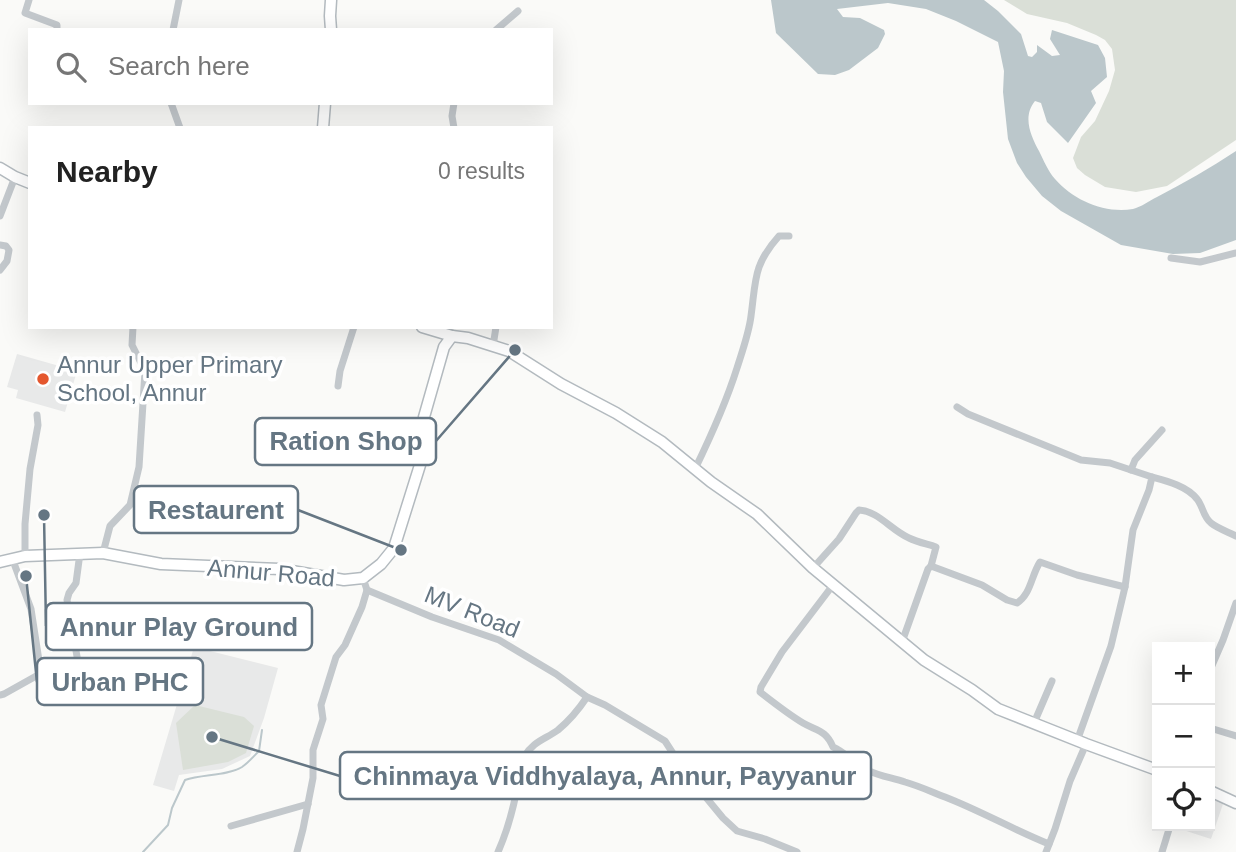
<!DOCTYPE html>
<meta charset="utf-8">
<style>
body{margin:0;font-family:Helvetica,sans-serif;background:#f2f2f2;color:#222}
.controls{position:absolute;right:21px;bottom:21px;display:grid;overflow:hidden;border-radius:0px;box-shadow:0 7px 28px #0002}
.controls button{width:63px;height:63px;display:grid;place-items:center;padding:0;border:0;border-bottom:2px solid #e0e0e0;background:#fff;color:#222;font:35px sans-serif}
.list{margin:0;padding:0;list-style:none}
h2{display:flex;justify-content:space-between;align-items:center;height:91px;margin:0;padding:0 28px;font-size:30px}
h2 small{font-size:23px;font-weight:400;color:#767676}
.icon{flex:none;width:38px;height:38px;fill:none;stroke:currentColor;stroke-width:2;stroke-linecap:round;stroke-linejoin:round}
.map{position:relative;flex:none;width:1236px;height:852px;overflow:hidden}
.search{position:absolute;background:#fff;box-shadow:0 7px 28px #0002;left:28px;top:28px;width:525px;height:77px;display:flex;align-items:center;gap:18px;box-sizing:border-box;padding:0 24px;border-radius:0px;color:#767676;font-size:26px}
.panel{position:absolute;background:#fff;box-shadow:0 7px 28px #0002;left:28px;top:126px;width:525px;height:203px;border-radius:0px}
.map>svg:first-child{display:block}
.built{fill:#e8e9e9}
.green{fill:#dadfd7}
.water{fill:#bbc7cb}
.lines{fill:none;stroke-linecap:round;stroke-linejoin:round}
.stream{stroke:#bbc7cb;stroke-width:2}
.secondary-casing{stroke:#b3babf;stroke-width:13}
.street{stroke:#c3c8cc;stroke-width:7}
.secondary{stroke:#fff;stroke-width:10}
.poi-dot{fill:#e4572e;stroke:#fff;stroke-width:2.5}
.labels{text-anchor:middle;stroke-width:7;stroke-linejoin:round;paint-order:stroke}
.poi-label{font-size:24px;fill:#657683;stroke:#fff;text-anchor:start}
.street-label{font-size:24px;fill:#657683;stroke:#fff}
.leader{fill:none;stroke:#657683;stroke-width:2.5}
.callout-dot{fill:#657683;stroke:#fff;stroke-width:2.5}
.callout{fill:#fff;stroke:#657683;stroke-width:2.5}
.callout-label{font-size:26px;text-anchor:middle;font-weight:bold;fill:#657683}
</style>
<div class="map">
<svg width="1236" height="852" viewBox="0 0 1236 852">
<rect width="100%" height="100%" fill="#fafaf8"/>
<g class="built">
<path d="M17 354 77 371 65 412 16 398 18 390 7 387Z"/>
<path d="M194 647 278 668 264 718 250 756 222 769 179 775 174 791 153 785Z"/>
<path d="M1210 795 1224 801 1211 839 1177 828 1178 826H1210Z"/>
</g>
<g class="green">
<path d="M1004 0H1236V140L1167 186 1136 192 1105 187 1085 175 1077 168 1073 158 1081 137 1095 121 1109 91 1115 70 1112 49 1105 40 1096 35 1067 23 1027 14Z"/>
<path d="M195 705 244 717 254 726 246 753 228 762 183 770 176 723Z"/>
</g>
<path class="water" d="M771 0H984L998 11 1021 34 1028 56 1032 57 1037 52V45L1052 56 1060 55 1050 39 1052 30 1098 45 1105 58 1107 77 1091 91 1096 103 1068 143 1047 122 1041 103 1035 101C1022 117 1031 136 1039 151 1044 161 1048 171 1055 179 1073 200 1105 214 1133 209 1141 207 1149 201 1157 197 1184 183 1210 168 1236 151V240L1200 253 1173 254 1121 245 1061 211 1042 196 1026 177 1017 163 1008 139 1003 92 1004 71 998 42 956 21 926 9 888 3 837 9 843 17 860 18 884 30 885 34 878 48 849 70 835 75 818 74 776 33Z"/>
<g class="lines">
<path class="stream" d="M143 852 168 825 172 808 185 780C202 774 227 776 242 767 248 763 254 756 259 751L262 730"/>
<g class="secondary-casing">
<g id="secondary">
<path d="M331 0 330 16 331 30"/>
<path d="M323 128 325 103"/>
<path d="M0 168 15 177 30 183"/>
<path d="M422 327 452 336 468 338 509 351 561 384 616 413 662 442 711 482 757 514 813 568 924 660 972 690 998 709 1086 744 1157 770"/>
<path d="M0 562 25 556 103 553 161 564 280 569 344 580 363 578 381 564 394 548 420 465 424 417 444 347 452 336"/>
<path d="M1210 791 1236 803"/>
</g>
</g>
<g class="street">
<path d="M29 0 25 13 57 25V30"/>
<path d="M173 30 179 0"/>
<path d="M496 30 518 11"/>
<path d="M171 103 180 128"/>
<path d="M454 103 452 116 454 128"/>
<path d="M0 216 15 177"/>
<path d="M0 245 6 246 9 250 7 261 0 270"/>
<path d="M1171 258 1200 262 1236 253"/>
<path d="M493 346 496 327"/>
<path d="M338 386 340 371 354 327"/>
<path d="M957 407 968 414 1081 460 1110 463 1152 477 1149 490 1133 530 1125 587 1111 646 1077 741"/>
<path d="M695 469C711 436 726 403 737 368 742 352 749 333 751 316 756 280 753 265 779 236H789"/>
<path d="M1131 470 1135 460 1162 430"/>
<path d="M1152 477C1167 481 1187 486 1197 499 1203 506 1203 517 1211 523 1217 528 1228 532 1236 536"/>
<path d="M80 553 76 583 69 593 67 600 81 679"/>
<path d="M103 553 110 526 130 505 139 467 145 371 132 345 133 327"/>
<path d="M25 556V524L30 469 38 425 37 415"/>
<path d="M813 568 839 539 856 513 859 510C878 511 891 530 909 538 917 542 927 544 936 547L931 566"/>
<path d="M363 578 367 590 432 617 499 640 556 674 587 697C579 709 570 720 558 730 546 739 533 741 524 757 519 768 519 782 516 794 512 813 506 834 498 852"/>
<path d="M833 585 782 652 761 687 760 692C774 703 788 714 803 723 817 731 826 730 833 747 847 753 855 765 869 771 880 776 893 778 905 782 919 786 932 792 945 797 981 811 1014 830 1049 844"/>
<path d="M902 642 928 569 931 566 982 585 1007 600 1017 603C1031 594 1031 576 1040 562L1077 575 1125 587"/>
<path d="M1210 670 1223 640 1236 603"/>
<path d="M0 695 4 694 38 675 40 667 31 609 12 558"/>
<path d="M587 697 605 705 665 741 685 772 723 818 737 831 765 839 797 852"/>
<path d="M1034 723 1052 681"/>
<path d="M1210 728 1236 736"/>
<path d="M231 826 308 804"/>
<path d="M297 852 303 829 313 778V750L323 719 321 705 336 657 345 645 362 607 367 590"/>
<path d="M1046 852 1055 829 1070 781 1086 744"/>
<path d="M1162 852 1170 826"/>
</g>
<use href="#secondary" class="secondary"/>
</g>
<circle class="poi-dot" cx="43" cy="379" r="7"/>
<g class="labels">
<g class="poi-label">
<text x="57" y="373">Annur Upper Primary<tspan x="57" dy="28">School, Annur</tspan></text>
</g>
<g class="street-label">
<text transform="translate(271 573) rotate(5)" y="8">Annur Road</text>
<text transform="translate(472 612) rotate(22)" y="8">MV Road</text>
</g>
</g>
<path class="leader" d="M515 350L436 441M401 550L298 510M44 515L46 626M26 576L37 682M212 737L340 776"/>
<g class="callout-dot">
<circle cx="515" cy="350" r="7"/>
<circle cx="401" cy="550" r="7"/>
<circle cx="44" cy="515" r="7"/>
<circle cx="26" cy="576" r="7"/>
<circle cx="212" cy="737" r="7"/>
</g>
<g class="callout">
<rect x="255" y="418" width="181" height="47" rx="7"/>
<rect x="134" y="486" width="164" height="47" rx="7"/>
<rect x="46" y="603" width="266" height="47" rx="7"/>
<rect x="37" y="658" width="166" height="47" rx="7"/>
<rect x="340" y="752" width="531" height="47" rx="7"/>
</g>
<g class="callout-label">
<text x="346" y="450">Ration Shop</text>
<text x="216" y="519">Restaurent</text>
<text x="179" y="636">Annur Play Ground</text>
<text x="120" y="691">Urban PHC</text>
<text x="605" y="785">Chinmaya Viddhyalaya, Annur, Payyanur</text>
</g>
</svg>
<div class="controls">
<button>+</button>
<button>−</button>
<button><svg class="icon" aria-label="locate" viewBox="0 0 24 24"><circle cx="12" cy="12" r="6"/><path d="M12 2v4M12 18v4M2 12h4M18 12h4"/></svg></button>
</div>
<div class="search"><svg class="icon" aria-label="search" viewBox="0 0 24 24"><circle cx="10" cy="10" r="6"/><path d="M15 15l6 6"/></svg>Search here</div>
<section class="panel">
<h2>Nearby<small>0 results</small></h2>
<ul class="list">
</ul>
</section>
</div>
